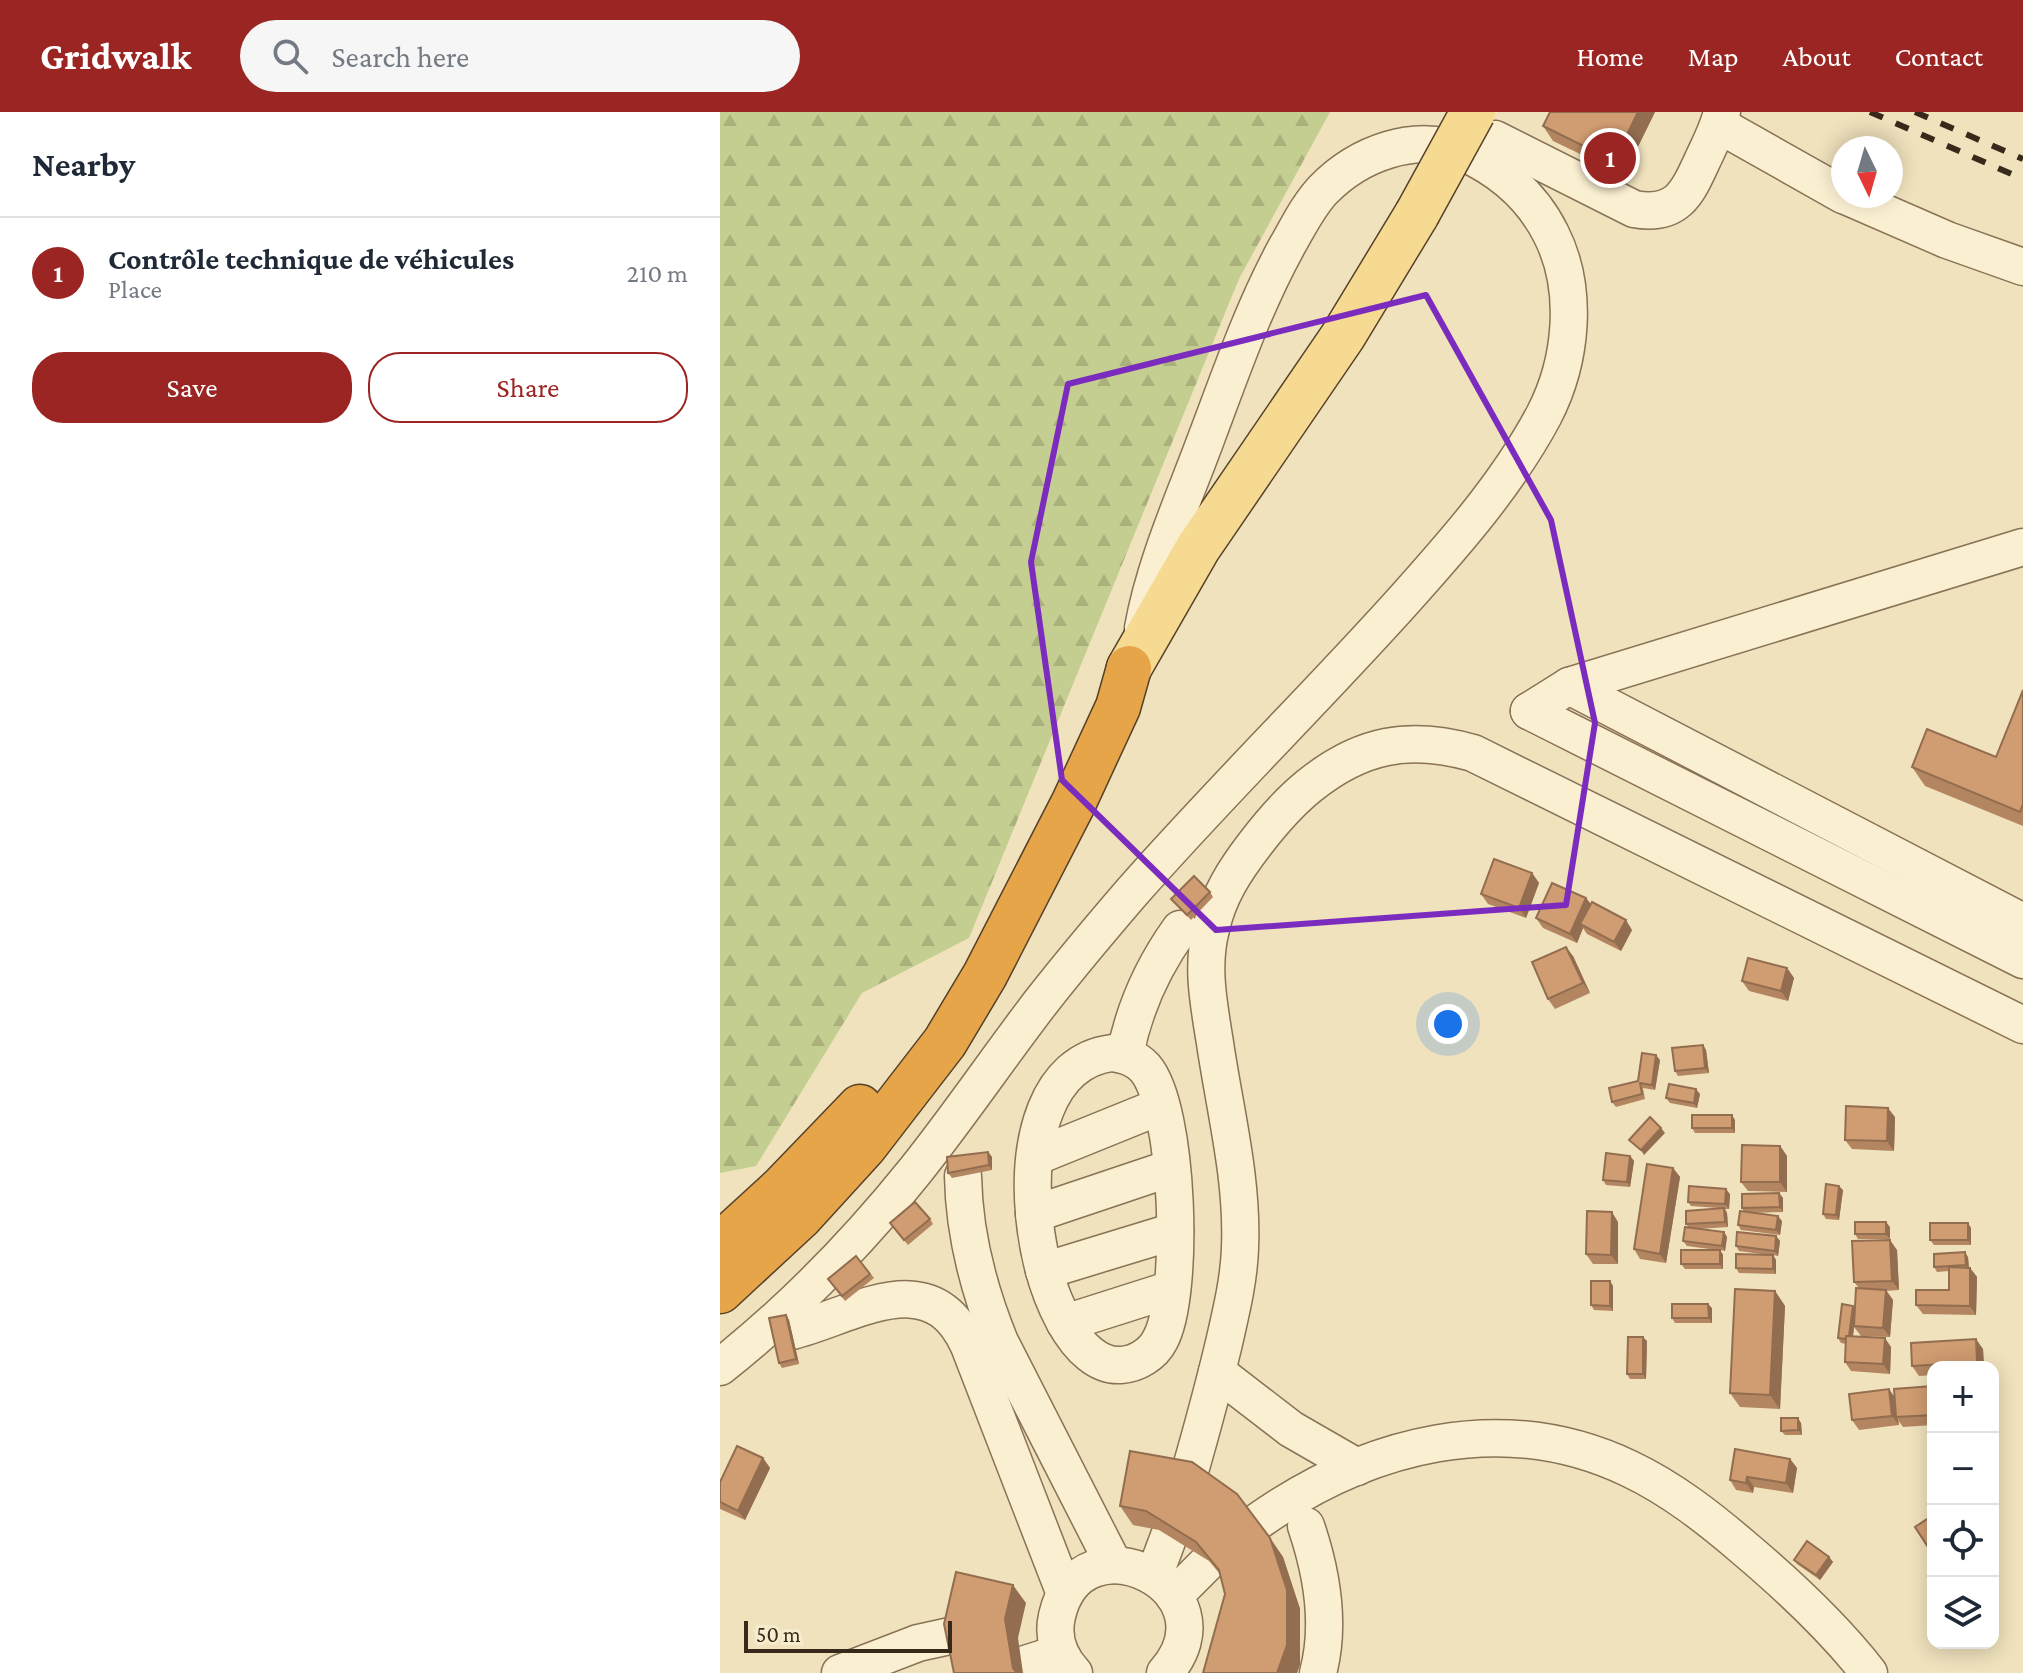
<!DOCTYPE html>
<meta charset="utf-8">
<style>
body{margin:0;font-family:"Crimson Pro",serif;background:#f6f6f7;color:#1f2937}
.controls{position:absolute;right:24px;bottom:24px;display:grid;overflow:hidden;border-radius:16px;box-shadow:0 4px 20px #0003}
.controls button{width:72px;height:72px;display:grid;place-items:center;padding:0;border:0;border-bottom:2px solid #e0e1e3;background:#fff;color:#1f2937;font:40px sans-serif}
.compass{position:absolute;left:1111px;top:24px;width:72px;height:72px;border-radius:50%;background:#fff;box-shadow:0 4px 20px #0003;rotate:175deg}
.scale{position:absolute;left:24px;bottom:20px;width:208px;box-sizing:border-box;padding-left:8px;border:4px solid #372a1b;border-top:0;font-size:22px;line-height:28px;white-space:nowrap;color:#372a1b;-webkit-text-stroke:6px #f7eccd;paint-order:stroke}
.you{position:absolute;left:728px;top:912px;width:28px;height:28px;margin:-20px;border:6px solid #fff;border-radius:50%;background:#1a73e8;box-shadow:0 0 0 12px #1a73e833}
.badge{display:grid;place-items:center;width:52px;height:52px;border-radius:50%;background:#9b2522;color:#fff;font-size:26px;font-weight:700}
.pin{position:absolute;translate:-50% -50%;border:4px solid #fff;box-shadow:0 2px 8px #0006}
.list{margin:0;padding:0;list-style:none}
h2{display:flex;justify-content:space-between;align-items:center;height:104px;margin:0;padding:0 32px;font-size:34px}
h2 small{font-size:26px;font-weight:400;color:#747a83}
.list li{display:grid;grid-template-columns:52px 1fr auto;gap:24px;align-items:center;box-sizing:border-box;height:112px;padding:0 32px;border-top:2px solid #e0e1e3}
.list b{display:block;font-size:30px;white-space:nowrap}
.list p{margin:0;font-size:26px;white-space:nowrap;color:#747a83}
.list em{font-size:26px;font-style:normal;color:#747a83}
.actions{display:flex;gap:16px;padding:24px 32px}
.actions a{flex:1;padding:18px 0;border:2px solid #9b2522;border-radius:32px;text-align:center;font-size:28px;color:#9b2522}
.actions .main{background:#9b2522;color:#fff}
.icon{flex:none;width:44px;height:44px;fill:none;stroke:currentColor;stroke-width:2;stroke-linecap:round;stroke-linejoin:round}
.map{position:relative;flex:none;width:1303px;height:1561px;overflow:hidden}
header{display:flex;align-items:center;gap:48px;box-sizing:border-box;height:112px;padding:0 40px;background:#9b2522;color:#fff}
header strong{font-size:38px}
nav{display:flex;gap:44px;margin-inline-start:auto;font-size:28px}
.search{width:560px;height:72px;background:#f6f6f7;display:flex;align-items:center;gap:20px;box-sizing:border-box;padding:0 28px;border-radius:44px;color:#747a83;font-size:30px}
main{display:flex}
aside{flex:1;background:#fff}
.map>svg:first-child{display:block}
.forest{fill:url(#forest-firs)}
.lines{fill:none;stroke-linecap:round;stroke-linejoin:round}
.minor-casing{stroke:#897256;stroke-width:39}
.major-casing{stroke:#56402a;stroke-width:47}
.highway-casing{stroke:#56402a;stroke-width:47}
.minor{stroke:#faefd1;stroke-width:36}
.major{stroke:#f6da92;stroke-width:44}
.highway{stroke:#e5a548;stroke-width:44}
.rail{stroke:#372a1b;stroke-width:6;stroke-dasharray:14 14;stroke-linecap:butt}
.major-bridge-casing{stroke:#56402a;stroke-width:47;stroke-linecap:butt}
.major-bridge{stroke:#f6da92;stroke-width:44}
.wall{fill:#b38661}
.shaded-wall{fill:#926d4f}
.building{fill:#d09c71;stroke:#926d4f;stroke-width:2}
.marked{fill:none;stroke:#7b2cbf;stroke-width:6;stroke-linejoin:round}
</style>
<header>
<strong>Gridwalk</strong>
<div class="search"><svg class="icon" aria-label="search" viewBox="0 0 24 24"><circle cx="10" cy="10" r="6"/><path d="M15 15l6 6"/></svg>Search here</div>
<nav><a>Home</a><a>Map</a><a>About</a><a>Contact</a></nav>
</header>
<main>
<aside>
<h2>Nearby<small></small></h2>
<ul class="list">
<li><span class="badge">1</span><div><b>Contrôle technique de véhicules</b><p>Place</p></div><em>210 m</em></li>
</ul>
<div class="actions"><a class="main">Save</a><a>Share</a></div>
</aside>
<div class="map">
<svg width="1303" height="1561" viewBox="0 0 1303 1561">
<defs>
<pattern id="forest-firs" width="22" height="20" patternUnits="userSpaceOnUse" patternTransform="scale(2)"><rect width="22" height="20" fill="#c5ce91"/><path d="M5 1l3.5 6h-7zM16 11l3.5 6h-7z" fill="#aab17c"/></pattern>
</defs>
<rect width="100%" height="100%" fill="#f0e2bd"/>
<path class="forest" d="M0 0H610L519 167 249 826 142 881 36 1054 0 1061Z"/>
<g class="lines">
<g class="minor-casing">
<g id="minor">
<path d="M999 13 1123 83"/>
<path d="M775 27 914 97C957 105 967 82 983 47 990 32 998 17 1002 0"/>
<path d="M1126 84 1227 128 1303 155"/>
<path d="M849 574 1303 435"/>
<path d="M809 599 849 574 1303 810"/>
<path d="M809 599 1303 848"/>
<path d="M392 941C405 943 416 946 425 956 459 995 465 1183 440 1228 433 1242 417 1252 401 1253 313 1259 261 957 392 941Z"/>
<path d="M405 943C414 896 432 856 460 817"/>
<path d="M315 1045 441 994"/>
<path d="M243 1064C244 1122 258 1176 280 1230L394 1453"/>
<path d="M314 1102 451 1056"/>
<path d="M324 1159 455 1119"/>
<path d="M345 1211 452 1177"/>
<path d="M72 1219C135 1203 211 1149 249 1234L345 1482"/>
<path d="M0 1255C72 1198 138 1130 195 1059 239 1004 278 946 321 890 350 853 381 816 412 780 500 680 595 587 684 488 735 431 788 371 824 303 852 249 859 177 831 122 812 84 781 58 744 41 696 19 638 42 603 78 588 94 578 115 567 134 533 196 511 261 486 327 463 389 435 450 423 516"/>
<path d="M497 1260 571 1317 637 1355"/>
<path d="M468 1366C481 1321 493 1277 504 1231 511 1200 519 1168 520 1136 523 1067 505 999 495 931 489 893 481 855 491 817 498 784 515 758 535 732 551 711 568 691 589 674 641 632 689 623 753 641L1303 913"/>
<path d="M537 1410C647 1332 783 1296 910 1357 952 1377 989 1406 1024 1436 1069 1474 1113 1515 1149 1561"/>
<path d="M586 1414C602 1461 611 1512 598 1561"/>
<path d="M434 1464 449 1424"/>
<path d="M454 1484 489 1449"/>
<path d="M302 1553 340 1541"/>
<path d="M120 1561 198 1531 239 1522"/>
<path d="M354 1561C339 1545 332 1525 337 1504 360 1399 519 1477 445 1561"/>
</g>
</g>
<g class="major-casing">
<path id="major" d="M409 556 478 436 623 224 697 102"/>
</g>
<g class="highway-casing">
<g id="highway">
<path d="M0 1133 62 1076 140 995"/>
<path d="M0 1179 81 1104 144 1035 225 930 265 863 354 690 398 595 409 556"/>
</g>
</g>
<use href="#minor" class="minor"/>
<use href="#major" class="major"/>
<use href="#highway" class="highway"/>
<g class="rail">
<path d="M1150 0 1303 67"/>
<path d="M1195 0 1303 47"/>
</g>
<g class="major-bridge-casing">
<path id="major-bridge" d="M697 102 753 0"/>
</g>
<use href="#major-bridge" class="major-bridge"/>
</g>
<g class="wall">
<path d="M830 0H935L904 63 833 29 823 14Z"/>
<path d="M1303 578V714L1205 674 1192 655 1276 645Z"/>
<path d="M812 761 819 771 806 806 768 792 761 782Z"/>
<path d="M490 780 493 785 471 808 451 787Z"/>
<path d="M866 786 871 792 912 818 901 839 867 822 863 816 857 831 823 816 816 806Z"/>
<path d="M853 844 870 881 835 897 828 887Z"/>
<path d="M1067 856 1074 866 1068 889 1029 879 1022 869Z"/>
<path d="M983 933 986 938 989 961 958 964 955 959Z"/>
<path d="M940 948 935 978 923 976 925 987 896 995 892 990 918 969Z"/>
<path d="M980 982 977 996 950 991 946 986Z"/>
<path d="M1175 1005 1174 1039 1132 1037 1125 1028Z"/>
<path d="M1015 1008V1021H975L972 1016Z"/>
<path d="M1060 1034 1067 1044V1080L1028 1079 1021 1070Z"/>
<path d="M268 1040 272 1045V1058L232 1066 228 1061Z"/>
<path d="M910 1044 914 1049 910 1075 886 1073 883 1068Z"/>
<path d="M953 1056 960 1065 946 1151 920 1147 914 1137Z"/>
<path d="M1123 1078 1119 1108 1106 1107 1103 1102Z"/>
<path d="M1059 1081 1063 1086V1100L1032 1101 1062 1109 1060 1123 1021 1118 1018 1113 1024 1100 1022 1096Z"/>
<path d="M1010 1082 1009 1097H1005L1007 1101 1008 1115 978 1117 1004 1120 1007 1125 1005 1139 1000 1138 1003 1143V1157H965L961 1152 997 1138 967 1134 963 1129 969 1116 966 1112 998 1096 971 1094 968 1090Z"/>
<path d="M210 1107 213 1112 188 1133 170 1111Z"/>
<path d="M898 1110V1152H873L866 1142Z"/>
<path d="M1170 1115V1127H1138L1135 1122Z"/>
<path d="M1251 1116V1133H1214L1210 1128Z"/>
<path d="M1056 1124 1060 1129 1058 1144 1053 1143 1056 1148V1162L1019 1161 1016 1156 1049 1143 1019 1139 1016 1134Z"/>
<path d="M1177 1138 1179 1178 1166 1179 1173 1188 1170 1225 1141 1224 1134 1215 1133 1224 1171 1235 1170 1262 1131 1259 1125 1250 1126 1232 1121 1231 1118 1226 1133 1194 1135 1196 1139 1176 1134 1170Z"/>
<path d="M136 1144 154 1166 125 1189 108 1167Z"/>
<path d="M1248 1145 1249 1156H1250L1257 1165 1256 1203 1203 1202 1196 1193 1229 1178V1159L1217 1160 1214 1155Z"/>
<path d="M890 1169 893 1174V1199L874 1198 871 1193Z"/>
<path d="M1055 1179 1065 1194 1060 1297 1020 1295 1010 1281Z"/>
<path d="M992 1196V1211H955L952 1206Z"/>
<path d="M66 1203 69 1208 79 1252 62 1256 59 1251Z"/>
<path d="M927 1229 926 1267H910L907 1262Z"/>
<path d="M1263 1237 1264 1255H1213V1263L1199 1264 1192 1254Z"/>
<path d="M1213 1275V1313L1183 1315 1178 1308 1179 1313 1139 1318 1132 1308 1175 1286Z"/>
<path d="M1081 1311 1082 1323H1065L1061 1319Z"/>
<path d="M410 1339 550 1426 563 1445 580 1497V1552L577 1561H483L505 1482 500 1462 489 1449 439 1418 413 1413 400 1394Z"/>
<path d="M43 1346 50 1356 25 1408 0 1397V1370Z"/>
<path d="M1070 1347 1077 1356 1073 1381 1034 1375 1033 1381 1016 1378 1010 1368Z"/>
<path d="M1109 1445 1113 1450 1100 1468 1077 1452 1074 1448Z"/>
</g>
<g class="shaded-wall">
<path d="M918 0H935L904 63 894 49Z"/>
<path d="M812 761 819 771 806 806 799 796Z"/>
<path d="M866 786 873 796 860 812 863 816 857 831 850 822Z"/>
<path d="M906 808 912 818 901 839 894 830Z"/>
<path d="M846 835 853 844 870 881 863 871Z"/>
<path d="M1067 856 1074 866 1068 889 1061 879Z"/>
<path d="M983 933 986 938 989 961 985 956Z"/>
<path d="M936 943 940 948 935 978 932 973Z"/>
<path d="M976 977 980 982 977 996 974 991Z"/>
<path d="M1168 996 1175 1005 1174 1039 1167 1029Z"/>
<path d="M1012 1003 1015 1008V1021L1012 1016Z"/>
<path d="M941 1016 945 1021 924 1043 921 1038Z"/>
<path d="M1060 1034 1067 1044V1080L1060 1070Z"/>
<path d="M268 1040 272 1045V1058L269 1053Z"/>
<path d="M910 1044 914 1049 910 1075 907 1070Z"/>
<path d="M953 1056 960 1065 946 1151 940 1142Z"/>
<path d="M1119 1074 1123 1078 1119 1108 1116 1103Z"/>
<path d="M1006 1077 1010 1082 1009 1097 1005 1092Z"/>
<path d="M1059 1081 1063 1086V1100L1060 1095Z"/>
<path d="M1004 1096 1007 1101 1008 1115 1005 1110Z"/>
<path d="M892 1100 898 1110V1152L891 1143Z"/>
<path d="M1058 1104 1062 1109 1060 1123 1056 1118Z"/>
<path d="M1166 1110 1170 1115V1127L1166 1122Z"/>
<path d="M1248 1111 1251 1116V1133L1248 1128Z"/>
<path d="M1004 1120 1007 1125 1005 1139 1002 1134Z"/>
<path d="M1056 1124 1060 1129 1058 1144 1055 1139Z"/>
<path d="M1170 1128 1177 1138 1179 1178 1172 1169Z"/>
<path d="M1000 1138 1003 1143V1157L1000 1152Z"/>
<path d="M1245 1140 1248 1145 1249 1158 1246 1153Z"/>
<path d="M1053 1143 1056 1148V1162L1053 1157Z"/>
<path d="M1250 1156 1257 1165 1256 1203 1250 1194Z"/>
<path d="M890 1169 893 1174V1199L890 1194Z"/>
<path d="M1166 1178 1173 1188 1170 1225 1163 1216Z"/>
<path d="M1055 1179 1065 1194 1060 1297 1050 1283Z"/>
<path d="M988 1192 992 1196V1211L989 1206Z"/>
<path d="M1133 1194 1136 1199 1132 1232 1129 1227Z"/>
<path d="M66 1203 69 1208 79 1252 76 1247Z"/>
<path d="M923 1225 927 1229 926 1267 923 1262Z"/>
<path d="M1165 1226 1171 1235 1170 1262 1163 1252Z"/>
<path d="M1256 1227 1263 1237 1264 1255H1261L1257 1250Z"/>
<path d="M1169 1277 1176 1287V1305L1178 1308 1179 1313 1172 1304Z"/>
<path d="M1078 1306 1081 1311 1082 1323 1078 1318Z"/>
<path d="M43 1346 50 1356 25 1408 18 1399Z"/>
<path d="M1070 1347 1077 1356 1073 1381 1066 1371Z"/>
<path d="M1027 1365 1034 1375 1033 1381 1026 1371Z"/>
<path d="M550 1426 563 1445 580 1497V1552L577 1561H557Z"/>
<path d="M1109 1445 1113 1450 1100 1468 1096 1463Z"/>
<path d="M293 1473 306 1491 298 1526 303 1561H296L293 1556 285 1507Z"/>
</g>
<g class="building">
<path d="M830 0H918L894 49 823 14Z"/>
<path d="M1303 578V692L1300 700 1192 655 1207 617 1276 645Z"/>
<path d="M774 747 812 761 799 796 761 782Z"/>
<path d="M474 764 490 780 467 803 451 787Z"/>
<path d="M832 771 866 786 850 822 816 806Z"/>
<path d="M872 790 906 808 894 830 860 812Z"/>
<path d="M846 835 863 871 828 887 812 850Z"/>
<path d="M1028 846 1067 856 1061 879 1022 869Z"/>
<path d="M983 933 985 956 955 959 952 936Z"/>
<path d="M922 941 936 943 932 973 920 971 922 982 892 990 889 976 918 969Z"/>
<path d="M949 972 976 977 974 991 946 986Z"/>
<path d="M1126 994 1168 996 1167 1029 1125 1028Z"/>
<rect x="972" y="1003" width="40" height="13"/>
<path d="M930 1005 941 1016 921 1038 909 1028Z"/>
<path d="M1022 1033 1060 1034V1070H1021Z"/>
<path d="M268 1040 269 1053 228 1061 227 1045Z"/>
<path d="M886 1041 910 1044 907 1070 883 1068Z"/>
<path d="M927 1052 953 1056 940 1142 914 1137Z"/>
<path d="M1106 1072 1119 1074 1116 1103 1103 1102Z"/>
<path d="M969 1074 1006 1077 1005 1092 968 1090Z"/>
<path d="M1059 1081 1060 1095 1022 1096V1082Z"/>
<path d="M195 1090 210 1107 184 1128 170 1111Z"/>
<path d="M1004 1096 1005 1110 966 1112V1099Z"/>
<path d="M867 1099 892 1100 891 1143 866 1142Z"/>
<path d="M1020 1099 1058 1104 1056 1118 1018 1113Z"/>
<rect x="1135" y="1110" width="31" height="12"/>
<rect x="1210" y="1111" width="38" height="17"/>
<path d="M965 1115 1004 1120 1002 1134 963 1129Z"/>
<path d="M1017 1120 1056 1124 1055 1139 1016 1134Z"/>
<path d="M1170 1128 1172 1169 1134 1170 1132 1129Z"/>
<rect x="961" y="1138" width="39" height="14"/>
<path d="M1245 1140 1246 1153 1214 1155V1142Z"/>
<path d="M1016 1142 1053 1143V1157L1016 1156Z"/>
<path d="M136 1144 150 1162 122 1184 108 1167Z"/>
<path d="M1229 1155 1250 1156V1194L1196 1193V1178H1229Z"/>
<path d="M871 1169H890V1194L871 1193Z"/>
<path d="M1136 1176 1166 1178 1163 1216 1134 1214Z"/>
<path d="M1015 1177 1055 1179 1050 1283 1010 1281Z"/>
<path d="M952 1192H988L989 1206H952Z"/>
<path d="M1122 1192 1133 1194 1129 1224H1126V1227L1118 1226Z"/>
<path d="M66 1203 76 1247 59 1251 49 1206Z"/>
<path d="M1126 1224 1165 1226 1163 1252 1125 1250Z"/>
<path d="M908 1225H923V1262H907Z"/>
<path d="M1256 1227 1257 1250 1192 1254 1191 1231Z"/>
<path d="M1212 1274 1213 1303 1176 1305 1174 1277Z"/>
<path d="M1169 1277 1172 1304 1132 1308 1129 1282Z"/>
<path d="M1061 1306H1078V1318L1061 1319Z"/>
<path d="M17 1334 43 1346 18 1399 0 1390V1370Z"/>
<path d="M1015 1337 1070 1347 1066 1371 1027 1365 1026 1371 1010 1368Z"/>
<path d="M410 1339 472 1350 517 1382 550 1426 567 1478V1533L557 1561H483L505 1482 499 1458 476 1430 426 1399 400 1394Z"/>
<path d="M1213 1403V1436L1210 1438 1195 1415Z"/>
<path d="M1087 1429 1109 1445 1096 1463 1074 1448Z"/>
<path d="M236 1460 293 1473 285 1507 293 1556 297 1561H234L224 1512Z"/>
</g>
<path class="marked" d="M706 183 831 408 875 611 846 793 496 818 342 668 311 450 348 272Z"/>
</svg>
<div class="controls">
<button>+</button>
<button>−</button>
<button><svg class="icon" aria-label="locate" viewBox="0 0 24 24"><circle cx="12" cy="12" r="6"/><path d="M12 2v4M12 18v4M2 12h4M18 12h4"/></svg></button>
<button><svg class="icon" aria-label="layers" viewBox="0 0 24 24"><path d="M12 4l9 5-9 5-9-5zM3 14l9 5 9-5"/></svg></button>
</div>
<svg class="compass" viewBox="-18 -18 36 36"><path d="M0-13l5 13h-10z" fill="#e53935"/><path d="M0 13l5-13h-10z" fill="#747a83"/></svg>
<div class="scale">50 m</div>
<div class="you"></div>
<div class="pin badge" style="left:890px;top:46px">1</div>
</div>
</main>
